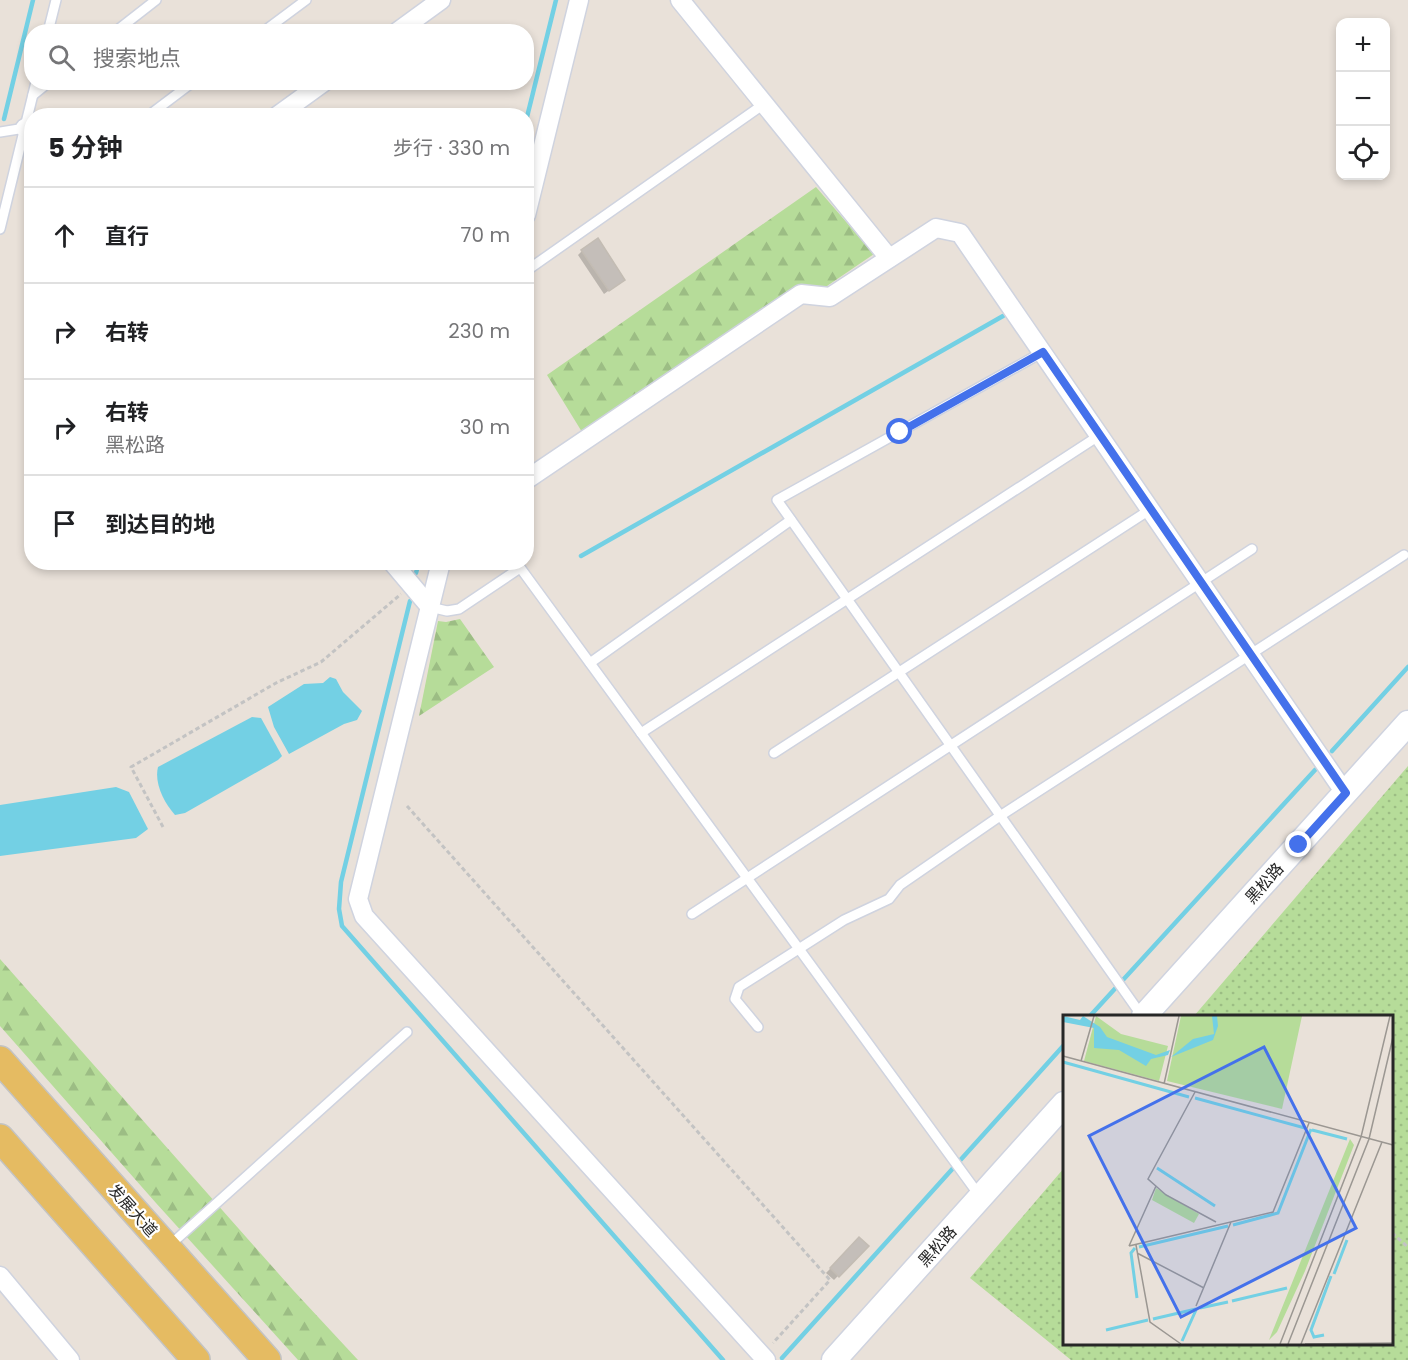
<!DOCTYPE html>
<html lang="zh">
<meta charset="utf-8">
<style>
body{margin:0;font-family:Poppins,"Noto Sans SC",sans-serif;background:#f2f2f2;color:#202124}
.controls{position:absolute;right:18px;top:18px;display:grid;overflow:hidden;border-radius:12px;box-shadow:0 3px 9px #0003}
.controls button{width:54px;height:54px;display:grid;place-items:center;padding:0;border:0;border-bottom:2px solid #e0e0e0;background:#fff;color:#202124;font:30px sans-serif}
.stop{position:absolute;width:18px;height:18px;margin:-14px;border:4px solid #4471eb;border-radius:50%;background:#fff}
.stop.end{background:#4471eb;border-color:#fff;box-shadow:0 2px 6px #0008}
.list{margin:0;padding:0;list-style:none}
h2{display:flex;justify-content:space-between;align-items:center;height:78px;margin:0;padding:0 24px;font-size:26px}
h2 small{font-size:20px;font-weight:400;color:#757577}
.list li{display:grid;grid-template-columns:39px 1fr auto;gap:18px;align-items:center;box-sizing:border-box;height:96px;padding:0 24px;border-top:2px solid #e0e0e0}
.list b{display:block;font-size:22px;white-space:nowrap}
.list p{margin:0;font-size:20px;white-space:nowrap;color:#757577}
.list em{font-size:20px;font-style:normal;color:#757577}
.icon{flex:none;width:33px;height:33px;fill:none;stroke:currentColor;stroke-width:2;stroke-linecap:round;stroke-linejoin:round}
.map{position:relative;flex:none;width:1408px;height:1360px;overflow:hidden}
.search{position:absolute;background:#fff;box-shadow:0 3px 9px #0003;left:24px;top:24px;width:510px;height:66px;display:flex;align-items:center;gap:15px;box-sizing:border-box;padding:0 21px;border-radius:24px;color:#757577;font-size:22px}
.panel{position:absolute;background:#fff;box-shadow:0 3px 9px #0003;left:24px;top:108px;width:510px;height:462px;border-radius:24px}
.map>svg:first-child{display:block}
.grass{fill:url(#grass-dots)}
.forest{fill:url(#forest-firs)}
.water{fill:#73d0e4}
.shadow{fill:#0003}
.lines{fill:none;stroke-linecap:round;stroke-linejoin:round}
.stream{stroke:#73d0e4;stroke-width:4.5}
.building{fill:#c4beb9;stroke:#c3bcb3;stroke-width:1.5}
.lane-casing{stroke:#cfd3df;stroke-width:12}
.street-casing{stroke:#cfd3df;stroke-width:21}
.secondary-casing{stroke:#cfd3df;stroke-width:27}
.primary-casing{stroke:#c3c3c3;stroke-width:30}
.path{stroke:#c3c3c3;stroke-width:3;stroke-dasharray:4.5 3;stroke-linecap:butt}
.lane{stroke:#fff;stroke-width:9}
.street{stroke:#fff;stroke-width:18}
.secondary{stroke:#fff;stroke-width:24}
.primary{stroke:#e5bb62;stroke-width:27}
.route{stroke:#4471eb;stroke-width:8}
.labels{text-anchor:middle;stroke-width:4.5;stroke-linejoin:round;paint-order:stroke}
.street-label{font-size:16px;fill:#272727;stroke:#fff}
.inset-river{fill:none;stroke:#73d0e4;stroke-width:3}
.inset-road{fill:none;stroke:#9b9792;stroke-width:1.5}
.view{fill:#4471eb;fill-opacity:0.15;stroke:#4471eb;stroke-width:3}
.inset-edge{fill:none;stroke:#272727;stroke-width:3}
</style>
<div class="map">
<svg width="1408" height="1360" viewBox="0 0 1408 1360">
<defs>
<pattern id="grass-dots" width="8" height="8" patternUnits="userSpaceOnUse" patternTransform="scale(1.5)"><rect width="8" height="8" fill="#b6dc99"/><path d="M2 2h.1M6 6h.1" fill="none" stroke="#9cbd84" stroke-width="1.8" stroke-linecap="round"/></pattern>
<pattern id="forest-firs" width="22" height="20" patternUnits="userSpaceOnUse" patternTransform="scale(1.5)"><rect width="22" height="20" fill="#b6dc99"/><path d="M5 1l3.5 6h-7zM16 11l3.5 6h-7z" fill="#9cbd84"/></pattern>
</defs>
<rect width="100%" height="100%" fill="#e9e1d9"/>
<path class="grass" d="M1408 766V1360H1071L970 1278 1064 1168V1344H1392V1016H1194Z"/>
<g class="forest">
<path d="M816 187 874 254 827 286H797L582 432 547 375Z"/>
<path d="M460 619 494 667 419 716 438 621 446 622Z"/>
<path d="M0 959 293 1290 358 1360H298L156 1203 0 1026Z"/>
</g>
<g class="water">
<path d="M330 677 336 679 343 692 362 711 357 720 344 724 289 754 274 727 268 707 304 684 323 683Z"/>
<path d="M252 717 261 718 282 756 278 760 185 813 175 815C164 803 154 783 158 767Z"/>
<path d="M116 787 129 792 148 829 136 838 0 856V805Z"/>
</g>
<g class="shadow">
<path d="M582 251 623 280 604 294 578 255Z"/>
<path d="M859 1239 867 1246 834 1280 826 1273Z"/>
</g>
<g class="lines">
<g class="stream">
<path d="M4 119 33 0"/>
<path d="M526 121 556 0"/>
<path d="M581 556 1003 316"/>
<path d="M416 573 419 562"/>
<path d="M410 601 341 882 339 909 342 926 723 1360"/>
<path d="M1332 751 1408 667"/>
<path d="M1090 1016 1315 770"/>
<path d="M782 1358 1064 1045"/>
</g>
</g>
<g class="building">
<path d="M598 238 625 280 609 291 581 250Z"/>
<path d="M859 1237 869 1246 839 1277 830 1268Z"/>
</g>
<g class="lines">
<g class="lane-casing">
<g id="lane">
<path d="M48 32 56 0"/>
<path d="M115 32 156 0"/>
<path d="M263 32 306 0"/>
<path d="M33 95 49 82"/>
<path d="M148 116 193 82"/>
<path d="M464 116 465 115"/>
<path d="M0 132 25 128"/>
<path d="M0 229 36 82"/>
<path d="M526 271 764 104"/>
<path d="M1043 352 777 500 1142 1016"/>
<path d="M516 562 979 1195"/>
<path d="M430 607 447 611 459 609 520 568"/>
<path d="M590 663 791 520"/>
<path d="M641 733 1100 435"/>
<path d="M774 753 1151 509"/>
<path d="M692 914 1252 549"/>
<path d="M758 1027 735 999 739 987 844 920 889 899 900 885 1000 816 1404 555"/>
<path d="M170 1245 407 1032"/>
</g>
</g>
<g class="street-casing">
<g id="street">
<path d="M680 0 889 258"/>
<path d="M397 32 441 0"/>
<path d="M277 116 324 82"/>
<path d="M25 128 32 136"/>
<path d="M526 215 579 0"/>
<path d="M526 480 801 294 830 297 936 228 960 233 1345 793"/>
<path d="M392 562 430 607"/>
<path d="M441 562 358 899 364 916 766 1360"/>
<path d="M0 1276 70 1360"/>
</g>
</g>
<g class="secondary-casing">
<g id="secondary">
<path d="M1144 1016 1408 723"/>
<path d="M834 1360 1064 1104"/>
</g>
</g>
<g class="primary-casing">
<g id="primary">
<path d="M0 1060 267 1360"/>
<path d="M0 1138 196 1360"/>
</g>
</g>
<g class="path">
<path d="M407 806 830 1280 773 1343"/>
<path d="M163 827 131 767 276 683 321 662 401 594"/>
<path d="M1392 1233 1408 1247"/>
</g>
<use href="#lane" class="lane"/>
<use href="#street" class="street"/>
<use href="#secondary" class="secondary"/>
<use href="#primary" class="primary"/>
</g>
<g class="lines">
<path class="route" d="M900 432 1043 352 1346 793 1299 845"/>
</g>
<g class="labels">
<g class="street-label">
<text transform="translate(1264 883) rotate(-48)" y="6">黑松路</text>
<text transform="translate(133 1210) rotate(48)" y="6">发展大道</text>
<text transform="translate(937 1246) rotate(-48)" y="6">黑松路</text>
</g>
</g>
<g transform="translate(1063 1015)">
<rect width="330" height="330" fill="#e9e1d9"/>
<path d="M33 1 58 19 105 31 96 66 21 46ZM118 1H239L219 94 104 66Z" fill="#b6dc99"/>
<path d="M287 124 291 130 242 256 214 317 206 325ZM93 173 136 199 131 208 89 185Z" fill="#b6dc99"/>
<path d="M0 1 17 5 20 1 37 12 44 22 93 40 107 35 105 40 88 44 83 51 56 35 31 33V13L0 7ZM149 1H154L155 11 150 25 108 42 130 24 151 19Z" fill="#73d0e4"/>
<path class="inset-river" d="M0 47 126 82M132 83 242 113M249 115 284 124M94 153 152 191M170 210 215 198 248 114M76 232 165 211M72 233 68 238 74 283M271 259 284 225M169 286 224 273M137 293 165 287M90 304 133 294M43 315 85 305M261 320 251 322 248 315 268 261M119 326 133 295"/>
<path class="inset-road" d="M0 41 330 130M18 46 31 1M101 69 116 1M132 77 85 164 103 180 153 207M73 230 87 307 118 329M66 231 210 197 246 108M66 231 93 171M74 238 141 273M133 291 168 207M217 329 298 122 327 1M225 329 306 124 330 22M238 329 319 127M242 329 330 328"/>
<path class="view" d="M201 32 293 213 118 302 26 121Z"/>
<rect width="330" height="330" class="inset-edge"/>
</g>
</svg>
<div class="controls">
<button>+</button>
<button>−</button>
<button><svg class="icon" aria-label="locate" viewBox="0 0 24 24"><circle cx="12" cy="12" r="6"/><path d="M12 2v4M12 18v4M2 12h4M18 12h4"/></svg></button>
</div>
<div class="stop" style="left:900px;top:432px"></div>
<div class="stop end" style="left:1299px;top:845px"></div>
<div class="search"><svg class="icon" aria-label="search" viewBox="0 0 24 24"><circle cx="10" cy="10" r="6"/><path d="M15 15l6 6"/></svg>搜索地点</div>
<section class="panel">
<h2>5 分钟<small>步行 · 330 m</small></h2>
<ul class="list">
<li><svg class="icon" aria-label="ahead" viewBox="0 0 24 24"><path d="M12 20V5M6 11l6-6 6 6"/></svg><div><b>直行</b></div><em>70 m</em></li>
<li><svg class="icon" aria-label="right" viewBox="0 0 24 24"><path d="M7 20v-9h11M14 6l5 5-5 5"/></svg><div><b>右转</b></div><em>230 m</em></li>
<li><svg class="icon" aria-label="right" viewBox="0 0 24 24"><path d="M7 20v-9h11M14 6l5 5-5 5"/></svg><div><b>右转</b><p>黑松路</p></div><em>30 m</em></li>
<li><svg class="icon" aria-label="arrive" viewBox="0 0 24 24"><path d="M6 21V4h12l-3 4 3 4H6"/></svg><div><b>到达目的地</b></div></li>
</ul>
</section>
</div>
